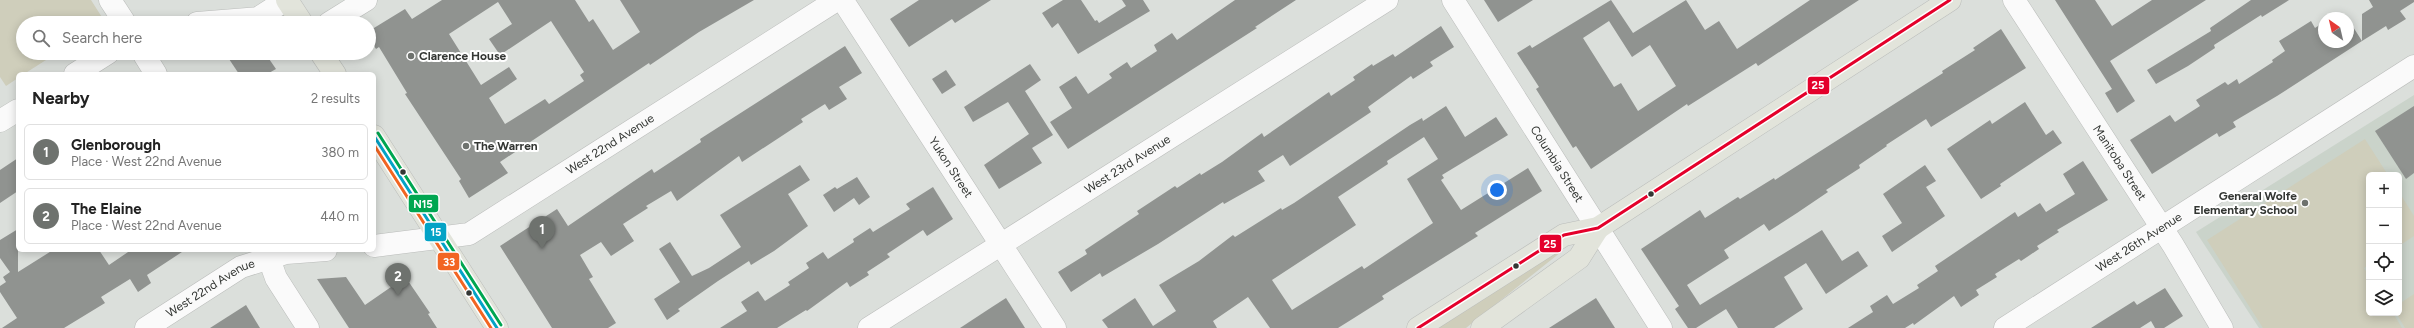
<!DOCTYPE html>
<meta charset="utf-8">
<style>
body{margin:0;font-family:Figtree,sans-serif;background:#f2f2f2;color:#222}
.controls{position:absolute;right:12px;bottom:12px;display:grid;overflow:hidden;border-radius:6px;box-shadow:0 2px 10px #0003}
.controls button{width:36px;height:36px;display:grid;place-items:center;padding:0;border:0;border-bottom:1px solid #e0e0e0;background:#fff;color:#222;font:20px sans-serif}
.compass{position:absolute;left:2318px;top:12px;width:36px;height:36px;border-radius:50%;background:#fff;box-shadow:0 2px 10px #0003;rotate:326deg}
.you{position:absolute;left:1497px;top:190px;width:14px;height:14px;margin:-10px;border:3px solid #fff;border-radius:50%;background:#1a73e8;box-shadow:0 0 0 6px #1a73e833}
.badge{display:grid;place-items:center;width:26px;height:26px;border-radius:50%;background:#6e726e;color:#fff;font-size:13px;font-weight:700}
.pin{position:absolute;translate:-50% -33px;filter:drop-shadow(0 1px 2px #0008)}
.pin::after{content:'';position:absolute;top:21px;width:14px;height:12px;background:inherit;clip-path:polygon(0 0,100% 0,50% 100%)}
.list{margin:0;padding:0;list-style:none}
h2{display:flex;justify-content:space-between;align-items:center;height:52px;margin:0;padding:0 16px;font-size:17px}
h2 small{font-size:13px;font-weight:400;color:#767676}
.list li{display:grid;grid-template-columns:26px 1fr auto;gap:12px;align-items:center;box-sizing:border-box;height:56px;margin:0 8px 8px;padding:0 8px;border:1px solid #e0e0e0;border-radius:6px}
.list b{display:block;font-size:15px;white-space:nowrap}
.list p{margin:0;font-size:13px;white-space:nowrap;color:#767676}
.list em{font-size:13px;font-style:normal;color:#767676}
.icon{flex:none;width:22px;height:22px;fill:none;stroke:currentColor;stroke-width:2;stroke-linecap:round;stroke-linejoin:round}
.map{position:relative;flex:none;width:2414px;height:328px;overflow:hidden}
.search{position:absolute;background:#fff;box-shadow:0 2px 10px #0003;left:16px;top:16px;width:360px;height:44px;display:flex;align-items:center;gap:10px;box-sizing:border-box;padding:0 14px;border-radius:22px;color:#767676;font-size:15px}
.panel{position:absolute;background:#fff;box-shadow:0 2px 10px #0003;left:16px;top:72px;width:360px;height:180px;border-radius:6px}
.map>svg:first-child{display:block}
.built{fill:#cad3ca;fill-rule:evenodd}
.green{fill:#cfcebb}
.building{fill:#909390;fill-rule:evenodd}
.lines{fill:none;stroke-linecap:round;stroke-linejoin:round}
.minor-casing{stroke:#babcba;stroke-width:23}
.major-casing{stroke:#bbbdbb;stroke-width:23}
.minor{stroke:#fafafa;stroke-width:22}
.major{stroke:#e2e4db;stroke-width:22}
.bus-1-casing{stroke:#fff;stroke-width:6}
.bus-2-casing{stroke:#fff;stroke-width:6}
.bus-3-casing{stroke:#fff;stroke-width:6}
.bus-4-casing{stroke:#fff;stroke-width:6}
.bus-1{stroke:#e4002b;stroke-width:3}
.bus-2{stroke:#03a3c6;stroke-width:3}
.bus-3{stroke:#f26522;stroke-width:3}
.bus-4{stroke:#00a651;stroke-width:3}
.poi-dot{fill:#6e726e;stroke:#fff;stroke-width:1.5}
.bus-dot{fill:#343734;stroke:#fff;stroke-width:1.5}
.labels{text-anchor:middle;stroke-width:4;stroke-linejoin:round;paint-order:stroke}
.poi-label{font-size:12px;font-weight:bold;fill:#343734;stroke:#fff;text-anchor:start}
.street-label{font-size:12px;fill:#343734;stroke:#fff}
.line-badge{stroke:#fff;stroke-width:1.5}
.badge-label{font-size:11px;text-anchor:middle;font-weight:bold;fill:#fff}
</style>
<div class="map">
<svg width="2414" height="328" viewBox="0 0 2414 328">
<rect width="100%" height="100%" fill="#dbdfdb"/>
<path class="built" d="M2414 95V328H2259L2196 232ZM2369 175H2399V313H2369Z"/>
<g class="green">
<path d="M0 0H91L105 22 23 23V53H57L24 74H18V78L6 86 0 77Z"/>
<path d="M2365 139 2388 175H2369V265L2364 268 2369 276V313H2393L2402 328H2263L2207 240Z"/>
<path d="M2399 192 2414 216V236L2399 246Z"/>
<path d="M1564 247 1561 252 1466 328H1436Z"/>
<path d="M2414 294V328H2405L2396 313H2399V304Z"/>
</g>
<g class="building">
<path d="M442 0H575L589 22 593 19 613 50 640 32 620 0H754L699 32 650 65 649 63 500 162 508 173 469 198 459 181 461 179 405 94 407 93 379 47 376 49 369 38V31L405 9 412 19ZM498 2 512 24 489 39 500 55 551 21 584 72 580 75 584 81 549 104 545 99 505 124 489 98 517 79 509 67 481 85 449 34Z"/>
<path d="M919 0H991L955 23 952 19 909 47 890 19Z"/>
<path d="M1063 0H1081L1095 21 1097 20 1099 23 1126 6 1122 0H1143L1150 11 1078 54 1058 23 1052 28 1042 13Z"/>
<path d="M1235 0H1296L1255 27 1257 28 1068 149 1050 122 1072 108 1059 87 1076 76 1088 94 1112 78 1109 74 1127 62 1131 68 1157 51 1154 45 1172 33 1177 40Z"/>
<path d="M1484 0H1533L1498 22Z"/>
<path d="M1611 0 1633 33 1686 0 1705 30 1719 21 1737 49 1810 0H1859L1758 66 1756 63 1688 106 1687 104 1591 169 1576 146 1573 148 1536 89 1539 87 1517 53 1530 45 1532 48ZM1609 21 1632 57 1650 45 1676 86 1638 111 1621 83 1614 87 1583 38Z"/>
<path d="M2055 0H2095L2112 26 2152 0H2206L2110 61 2135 101 2117 113 2105 93 2112 89Z"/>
<path d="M2251 0H2289L2262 17 2261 15 2214 45 2215 48 2188 66 2156 84 2147 70 2211 31 2210 28Z"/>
<path d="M2369 0H2414V2L2400 11 2406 19 2388 30 2386 26 2362 41V14L2373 7Z"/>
<path d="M2348 19 2362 41 2277 96 2233 122 2236 127 2219 137 2217 133 2152 174 2130 140 2170 115 2175 122 2200 106 2196 100 2225 82 2228 85 2237 79 2239 84 2273 62 2272 60 2285 51 2279 41 2311 21 2315 28 2321 24 2324 28V42H2348Z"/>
<path d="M1441 26 1454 47 1430 62 1433 66 1413 79 1411 76 1368 107 1371 112 1290 166 1283 155 1258 171 1265 181 1224 204 1223 202 1158 244 1102 277 1100 273 1071 292 1058 272 1087 254 1085 250 1139 214 1137 211 1175 186 1177 188 1200 173 1201 175 1222 162 1262 133 1264 137 1329 92 1331 96 1355 80 1353 77 1372 64 1373 66 1393 54 1395 57Z"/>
<path d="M2001 29 2026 68 1931 127 1926 119 1886 145 1887 146 1859 165 1860 168 1826 190 1828 192 1797 213 1769 231 1764 224 1724 250 1729 258 1687 285 1700 305 1822 230 1842 261 1858 251 1868 266 1826 294 1806 263 1784 277 1803 309 1774 328H1738L1726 309 1696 328H1688L1675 309 1679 306 1641 249 1700 210 1705 218 1738 197 1740 199 1774 178 1775 180 1943 73 1942 71 1975 50 1973 48Z"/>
<path d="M845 46 862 73 839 87 847 99 829 110 825 104 801 119 803 122 742 162 739 156 677 201 671 191 646 206 648 208 623 224 634 241 611 256 601 242 580 255 593 277 589 279 616 323 608 328H552L500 246 557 209 568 226 634 181 652 169 654 173 701 142 700 139Z"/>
<path d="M225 53H265L276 69 267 74H239Z"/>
<path d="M1030 64 1041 80 1025 91 1053 135 1032 148 1042 163 999 189 984 165 1029 134 1008 102 973 122 964 107Z"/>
<path d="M946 70 956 85 942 94 932 79Z"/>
<path d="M2025 102 2046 135 2053 130 2062 143 2000 184 2001 186 1981 199 1947 149 1990 120 1992 124Z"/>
<path d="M1446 106 1465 137 1496 117 1508 135 1442 175 1444 178 1441 180 1461 210 1528 168 1542 191 1475 233 1478 236 1382 296 1384 299 1354 318 1338 328H1270L1248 297 1213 321 1217 328H1108L1102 320 1135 298 1153 326 1176 311 1159 285 1199 261 1233 235 1235 237 1281 208 1282 210 1294 203 1410 125 1422 118 1423 121ZM1424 137 1438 159 1407 179 1433 223 1364 269 1362 266 1292 310 1272 280 1356 225 1338 197 1388 164 1387 161Z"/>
<path d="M2414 106V173L2406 179 2375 131Z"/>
<path d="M18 158V191L0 203V170Z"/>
<path d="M2083 161 2108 200 2057 230 2059 232 2037 246 2039 249 2021 261 2019 259 1995 274 1997 277 1976 290 1979 295 1961 307 1954 296 1914 325 1913 323 1905 328H1848L1873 312 1870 306 1887 295 1893 304 1919 288 1917 285 1938 271 1935 266 2015 212 2018 217 2040 203 2046 212 2075 194 2063 174Z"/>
<path d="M800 165 810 180 788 194 808 226 774 251 751 265 749 261 718 281 678 309 680 311 667 320 654 299 680 282 659 249 670 242 692 276 709 268 741 247 720 215Z"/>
<path d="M1925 165 1936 181 1926 187 1945 216 1892 252 1882 236 1902 223 1883 194Z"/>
<path d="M857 177 870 197 859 205 854 198 834 212 823 195 835 187 837 189Z"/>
<path d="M933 187 953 219 927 236 923 230 887 254 890 257 867 272 869 275 850 287 847 282 807 311 806 310 777 328H720L747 311 741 302 758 291 765 301 790 285 788 282 809 268 806 263 823 252 828 259 854 242 853 239 870 228 873 232 910 209 906 204Z"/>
<path d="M18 229V272L53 250H99L109 265 131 250H185L147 275 151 283 138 292 130 279 101 297 105 303 64 328H2L17 318 0 292V286L6 282 3 277 10 272 0 258V240Z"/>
<path d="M402 272 430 313 428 314 437 328H349L317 279 346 277 365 305 391 287 386 281Z"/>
<path d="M2165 288 2183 316 2164 328H2155L2151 321 2140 328H2091L2134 301 2137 305Z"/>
<path d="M1006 298 1025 328H960L992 307Z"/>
<path d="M1596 298 1615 328H1549Z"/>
<path d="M246 305 260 328H210Z"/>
</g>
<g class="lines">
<g class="minor-casing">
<g id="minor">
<path d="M110 0 125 23"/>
<path id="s1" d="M1453 0 1661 328"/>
<path id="s2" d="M2014 0 2173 245 2222 328"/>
<path id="s3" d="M847 7 1055 328"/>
<path d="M197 23 258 18 286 0"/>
<path d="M329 23 366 0"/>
<path d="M143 53 156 74"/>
<path d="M75 74 108 53"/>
<path d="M0 121 18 110"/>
<path id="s4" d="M374 246 469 234 832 3"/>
<path d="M266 250 276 278 308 328"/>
<path id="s5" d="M146 328 241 267 286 253 326 250"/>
<path id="s6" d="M869 328 1387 0"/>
<path id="s7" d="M2005 328 2414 66"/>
</g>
</g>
<g class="major-casing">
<g id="major">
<path d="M287 0 302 23"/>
<path d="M321 53 335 74"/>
<path d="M374 136 497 328"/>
<path d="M1418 328 1564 235 1598 228 1950 0"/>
<path d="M1482 328 1579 258 1598 228"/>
</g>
</g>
<use href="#minor" class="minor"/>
<use href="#major" class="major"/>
<g class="bus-1-casing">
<path id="bus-1" d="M1418 328 1564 235 1598 228 1950 0"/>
</g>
<g class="bus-2-casing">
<path id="bus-2" d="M374 136 497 328"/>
</g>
<g class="bus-3-casing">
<path id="bus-3" d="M374 145 491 328"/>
</g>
<g class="bus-4-casing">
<path id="bus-4" d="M378 133 501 325"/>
</g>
<use href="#bus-1" class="bus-1"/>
<use href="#bus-2" class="bus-2"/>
<use href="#bus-3" class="bus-3"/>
<use href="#bus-4" class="bus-4"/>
</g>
<g class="poi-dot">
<circle cx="411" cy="56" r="4"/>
<circle cx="466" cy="146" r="4"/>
<circle cx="2305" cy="203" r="4"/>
</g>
<g class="bus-dot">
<circle cx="403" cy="172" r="3.5"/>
<circle cx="1651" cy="194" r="3.5"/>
<circle cx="1516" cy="266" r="3.5"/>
<circle cx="469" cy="293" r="3.5"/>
</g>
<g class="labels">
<g class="poi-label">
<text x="419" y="60">Clarence House</text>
<text x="474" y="150">The Warren</text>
<text x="2297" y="200" text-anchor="end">General Wolfe<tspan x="2297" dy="14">Elementary School</tspan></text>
</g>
<g class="street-label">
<text dy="4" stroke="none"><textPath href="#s4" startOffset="263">West 22nd Avenue</textPath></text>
<text dy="4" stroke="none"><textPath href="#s2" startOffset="194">Manitoba Street</textPath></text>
<text dy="4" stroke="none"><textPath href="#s6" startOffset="306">West 23rd Avenue</textPath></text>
<text dy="4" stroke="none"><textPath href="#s1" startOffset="194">Columbia Street</textPath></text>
<text dy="4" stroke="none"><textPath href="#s3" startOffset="191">Yukon Street</textPath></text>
<text dy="4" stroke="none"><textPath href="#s7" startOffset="159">West 26th Avenue</textPath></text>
<text dy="4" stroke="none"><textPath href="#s5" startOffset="76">West 22nd Avenue</textPath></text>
</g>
</g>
<g class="line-badge">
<rect x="1807" y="76" width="23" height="19" rx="4" fill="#e4002b"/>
<rect x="408" y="194" width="31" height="19" rx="4" fill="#00a651"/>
<rect x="424" y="222" width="23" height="20" rx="4" fill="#03a3c6"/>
<rect x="1539" y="234" width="23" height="19" rx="4" fill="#e4002b"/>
<rect x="437" y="252" width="23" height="19" rx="4" fill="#f26522"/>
</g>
<g class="badge-label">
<text x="1818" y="89">25</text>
<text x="423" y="208">N15</text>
<text x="436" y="236">15</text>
<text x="1550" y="248">25</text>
<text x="449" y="266">33</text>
</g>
</svg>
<div class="controls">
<button>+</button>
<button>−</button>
<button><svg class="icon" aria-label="locate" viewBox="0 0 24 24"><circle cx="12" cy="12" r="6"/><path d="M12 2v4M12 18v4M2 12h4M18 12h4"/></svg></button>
<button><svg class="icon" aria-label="layers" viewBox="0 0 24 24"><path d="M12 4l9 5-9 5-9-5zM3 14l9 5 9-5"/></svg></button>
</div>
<svg class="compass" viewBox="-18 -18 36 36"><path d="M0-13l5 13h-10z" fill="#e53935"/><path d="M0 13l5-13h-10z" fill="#767676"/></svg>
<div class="you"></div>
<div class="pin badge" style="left:542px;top:249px">1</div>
<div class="pin badge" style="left:398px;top:296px">2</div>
<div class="search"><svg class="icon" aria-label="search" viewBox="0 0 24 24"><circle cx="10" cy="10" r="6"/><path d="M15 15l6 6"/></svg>Search here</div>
<section class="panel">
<h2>Nearby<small>2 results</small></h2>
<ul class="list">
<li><span class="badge">1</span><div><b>Glenborough</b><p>Place · West 22nd Avenue</p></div><em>380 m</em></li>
<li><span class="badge">2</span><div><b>The Elaine</b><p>Place · West 22nd Avenue</p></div><em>440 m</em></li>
</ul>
</section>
</div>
